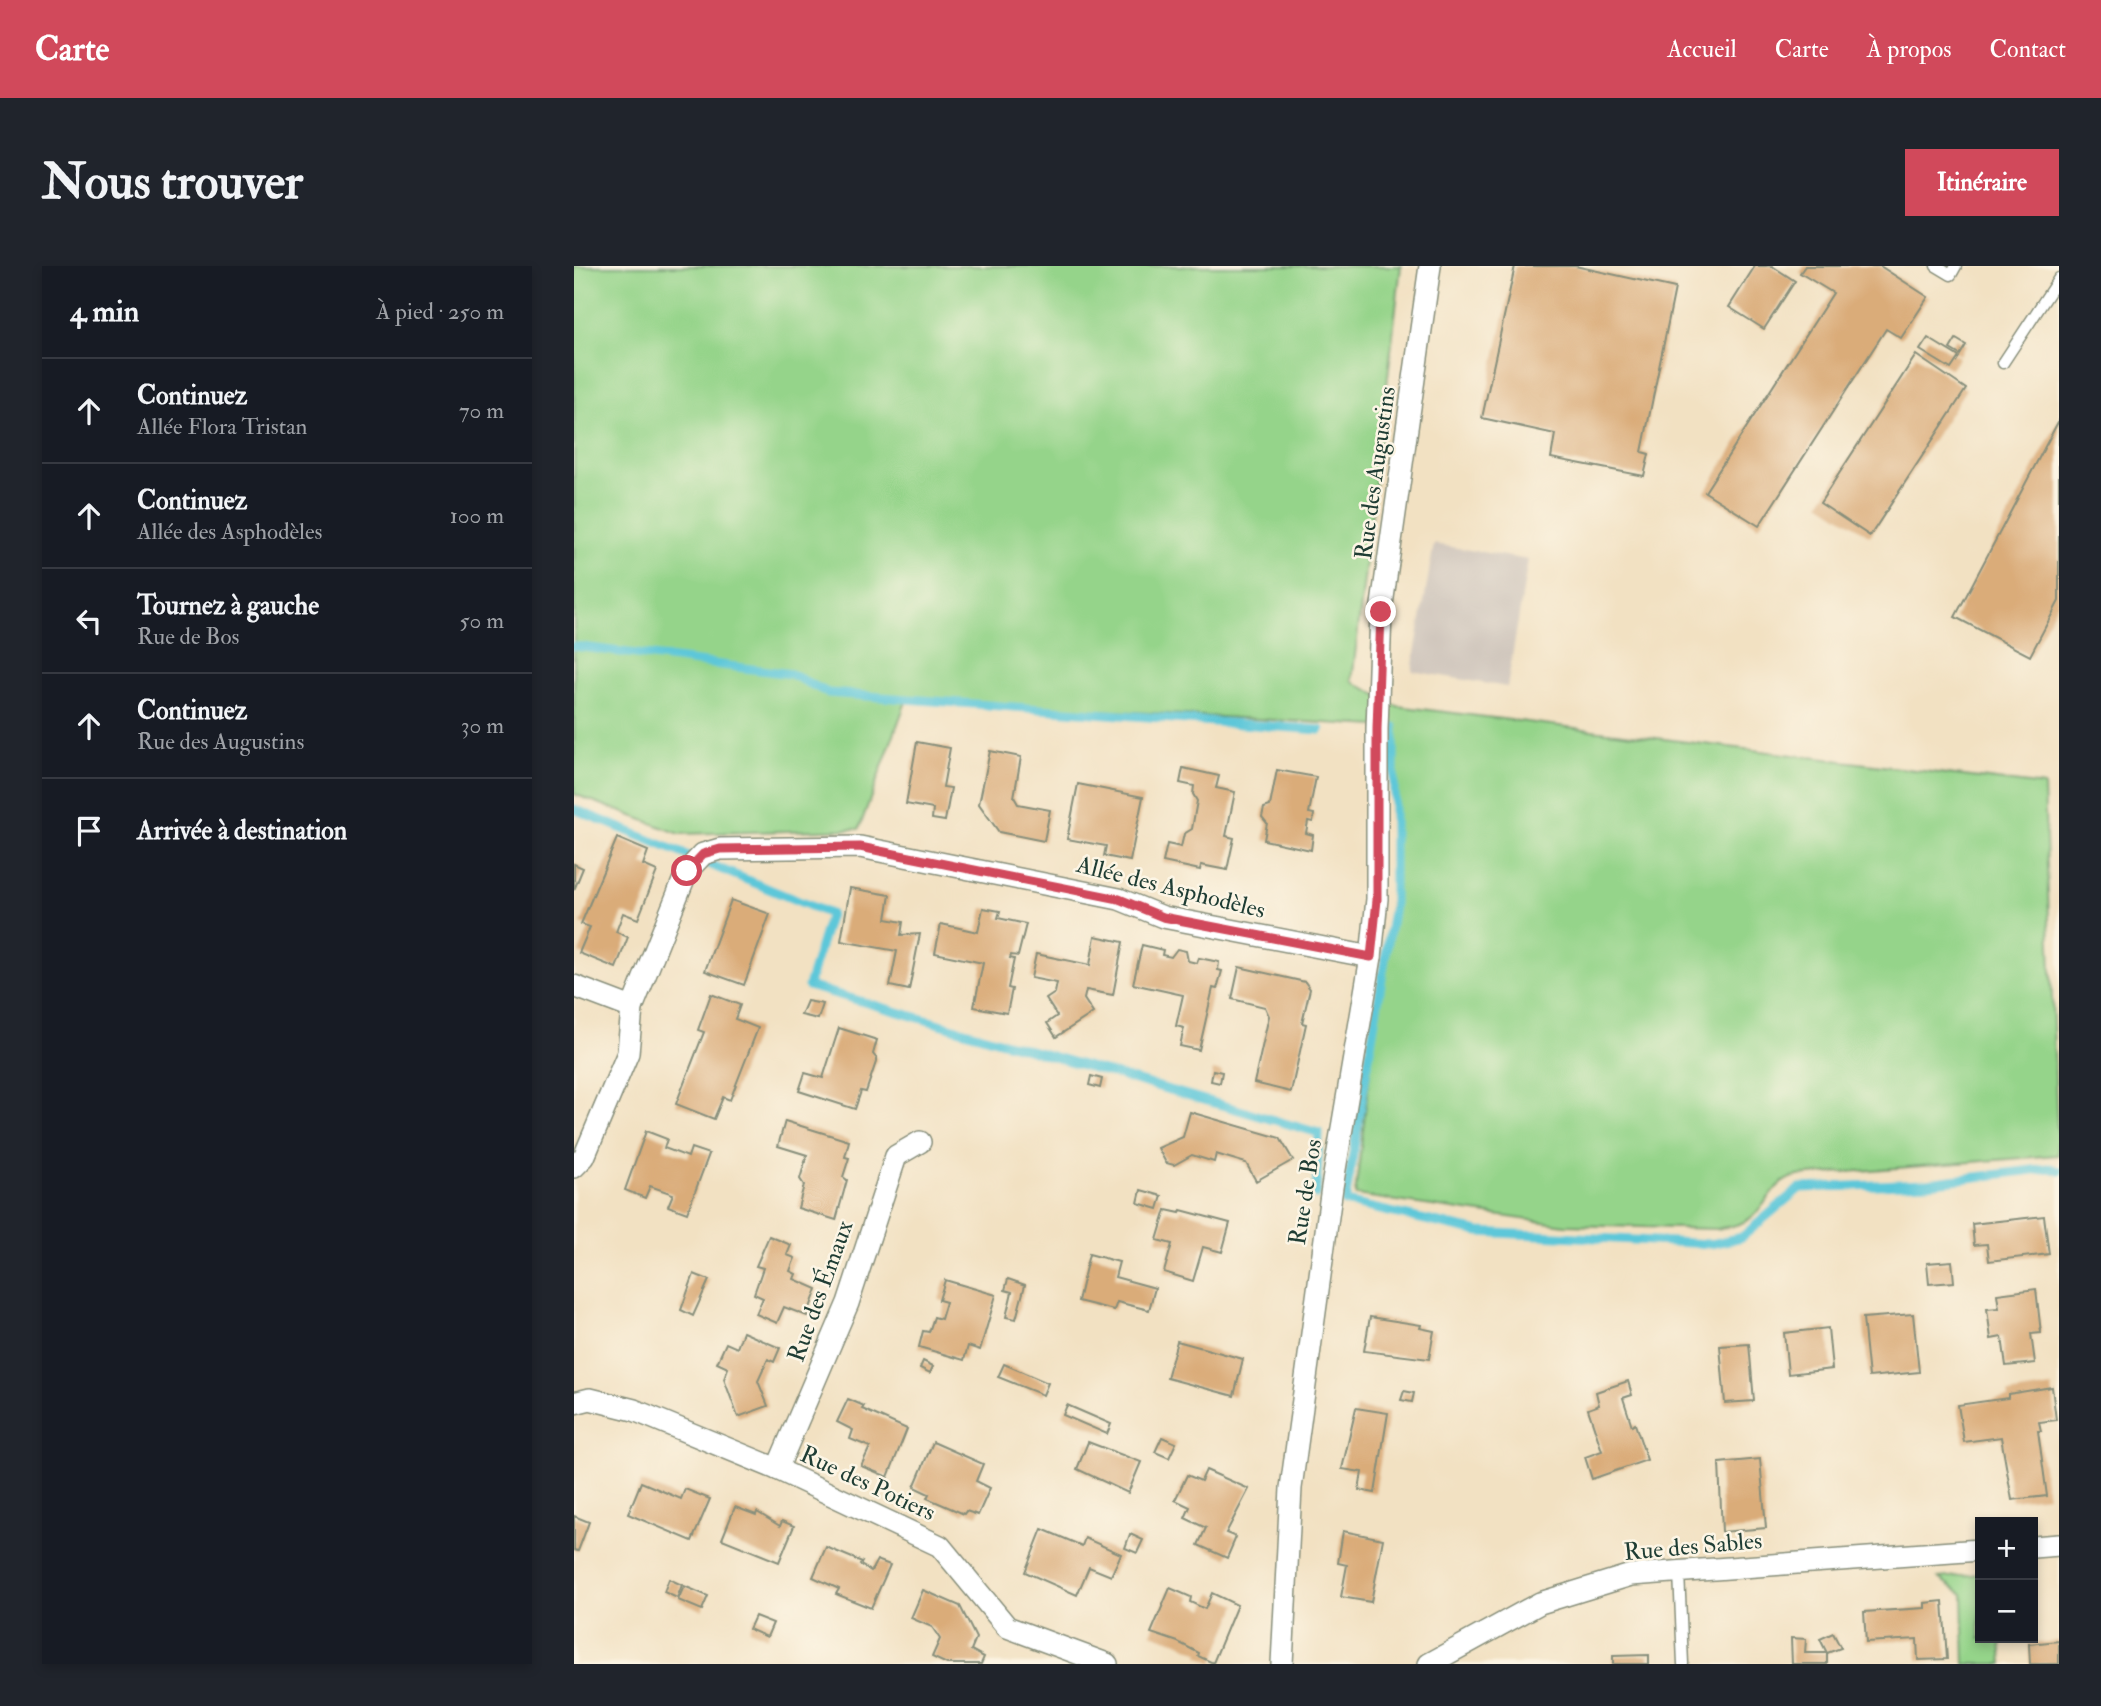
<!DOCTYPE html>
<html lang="fr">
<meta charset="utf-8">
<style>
body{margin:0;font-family:"IM FELL Double Pica",serif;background:#20242c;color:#f1f3f6}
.controls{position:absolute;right:21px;bottom:21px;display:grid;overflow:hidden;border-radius:0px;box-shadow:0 4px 10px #0003}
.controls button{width:63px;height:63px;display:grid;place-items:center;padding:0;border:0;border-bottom:2px solid #363941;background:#171b24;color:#f1f3f6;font:35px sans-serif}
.stop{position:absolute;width:21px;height:21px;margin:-16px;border:5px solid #d1495b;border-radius:50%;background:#fff}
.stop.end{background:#d1495b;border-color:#fff;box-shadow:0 2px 7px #0008}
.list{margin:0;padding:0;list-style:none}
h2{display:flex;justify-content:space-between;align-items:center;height:91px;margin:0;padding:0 28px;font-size:30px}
h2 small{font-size:23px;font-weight:400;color:#9ea1a6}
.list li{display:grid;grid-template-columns:46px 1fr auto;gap:21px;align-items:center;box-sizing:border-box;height:105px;padding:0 28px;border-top:2px solid #363941}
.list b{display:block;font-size:26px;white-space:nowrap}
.list p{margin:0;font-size:23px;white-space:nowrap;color:#9ea1a6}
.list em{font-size:23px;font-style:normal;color:#9ea1a6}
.icon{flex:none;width:38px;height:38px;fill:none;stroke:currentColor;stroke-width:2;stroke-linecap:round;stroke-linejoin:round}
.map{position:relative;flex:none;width:1485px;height:1398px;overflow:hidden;border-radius:0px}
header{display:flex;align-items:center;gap:42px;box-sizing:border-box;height:98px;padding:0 35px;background:#d1495b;color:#fff}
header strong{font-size:33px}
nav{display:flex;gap:38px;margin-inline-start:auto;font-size:24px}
.intro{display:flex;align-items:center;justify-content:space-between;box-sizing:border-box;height:168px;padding:0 42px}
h1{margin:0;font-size:49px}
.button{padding:18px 32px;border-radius:0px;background:#d1495b;color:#fff;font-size:24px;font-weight:700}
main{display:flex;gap:42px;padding:0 42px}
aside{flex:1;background:#171b24;border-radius:0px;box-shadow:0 4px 10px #0003}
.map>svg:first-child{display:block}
.industrial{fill:#ccc2b9}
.green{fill:#95d48a;stroke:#5a885f;stroke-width:2}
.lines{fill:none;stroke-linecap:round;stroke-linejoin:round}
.stream{stroke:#5dc7d9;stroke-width:9}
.building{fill:#daac79}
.lane-casing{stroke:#888f7b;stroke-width:13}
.street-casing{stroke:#888f7b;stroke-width:24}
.lane{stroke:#fff;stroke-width:10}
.street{stroke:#fff;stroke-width:21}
.route{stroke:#d1495b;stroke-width:9}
.labels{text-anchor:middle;stroke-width:5;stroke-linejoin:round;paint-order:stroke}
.street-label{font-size:24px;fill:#1f3d34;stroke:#fcf5e5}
</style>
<header>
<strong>Carte</strong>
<nav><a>Accueil</a><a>Carte</a><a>À propos</a><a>Contact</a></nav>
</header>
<div class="intro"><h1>Nous trouver</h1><a class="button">Itinéraire</a></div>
<main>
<aside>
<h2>4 min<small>À pied · 250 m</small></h2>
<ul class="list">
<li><svg class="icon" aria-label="ahead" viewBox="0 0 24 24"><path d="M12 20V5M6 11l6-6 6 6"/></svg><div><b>Continuez</b><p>Allée Flora Tristan</p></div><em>70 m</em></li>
<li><svg class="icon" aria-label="ahead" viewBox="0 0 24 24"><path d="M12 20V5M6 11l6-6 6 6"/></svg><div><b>Continuez</b><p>Allée des Asphodèles</p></div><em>100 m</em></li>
<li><svg class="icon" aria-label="left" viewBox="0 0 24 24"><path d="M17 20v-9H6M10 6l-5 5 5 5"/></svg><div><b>Tournez à gauche</b><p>Rue de Bos</p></div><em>50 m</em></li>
<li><svg class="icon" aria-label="ahead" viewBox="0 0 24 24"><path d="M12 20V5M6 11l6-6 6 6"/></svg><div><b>Continuez</b><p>Rue des Augustins</p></div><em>30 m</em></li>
<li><svg class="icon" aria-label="arrive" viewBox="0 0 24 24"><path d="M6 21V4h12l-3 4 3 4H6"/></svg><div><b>Arrivée à destination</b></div></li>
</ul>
</aside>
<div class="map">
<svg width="1485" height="1398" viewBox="0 0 1485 1398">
<rect width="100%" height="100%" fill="#fcf5e5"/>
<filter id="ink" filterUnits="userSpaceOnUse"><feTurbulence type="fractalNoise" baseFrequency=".0143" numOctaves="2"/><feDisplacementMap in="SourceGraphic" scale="14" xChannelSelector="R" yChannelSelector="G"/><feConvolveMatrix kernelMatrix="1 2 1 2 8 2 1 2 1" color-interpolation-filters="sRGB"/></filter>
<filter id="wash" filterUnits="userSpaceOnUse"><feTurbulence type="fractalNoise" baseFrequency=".00686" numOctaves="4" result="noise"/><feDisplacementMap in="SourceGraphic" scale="28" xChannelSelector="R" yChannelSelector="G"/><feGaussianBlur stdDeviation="1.57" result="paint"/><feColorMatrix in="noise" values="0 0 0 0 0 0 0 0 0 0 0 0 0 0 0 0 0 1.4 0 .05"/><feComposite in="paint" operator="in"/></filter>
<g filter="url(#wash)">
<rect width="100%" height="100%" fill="#f2e1c2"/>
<path class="industrial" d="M860 278 954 294 933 421 838 405Z"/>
<g class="green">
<path d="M0 0H827L778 415 823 440 1470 520 1484 889 1223 910C1200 915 1195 936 1179 950 1169 959 1155 961 1142 963L991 959 781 929 817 634 820 461 333 433 285 563 106 568 0 528Z"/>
<path d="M1406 1308V1372H1427L1429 1398H1391L1389 1328 1365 1312Z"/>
</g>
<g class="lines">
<g class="stream">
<path d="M0 380 217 408 254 427 746 464"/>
<path d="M820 461V639L771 936 905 966 1137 978 1168 971 1226 922 1353 917 1476 902 1485 905"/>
<path d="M0 543 256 648 234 720 745 867 742 929"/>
</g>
</g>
<g id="blocks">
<g class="building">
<path d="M941 0H1001L1101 22 1068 186 1075 188 1070 210 977 192 981 168 908 152Z"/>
<path d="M1181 0H1198L1221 15 1190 63 1155 41Z"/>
<path d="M1231 0H1306L1354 31 1327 72 1312 63 1185 260 1131 226 1259 27 1226 7Z"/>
<path d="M1354 72 1385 91 1377 103 1346 84Z"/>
<path d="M1382 73 1392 79 1386 89 1376 83Z"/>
<path d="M1342 89 1392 123 1296 270 1246 237Z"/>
<path d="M1485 154V335L1456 390 1381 351Z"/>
<path d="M343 476 376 482 369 521 377 522 371 555 358 553 359 543 332 538Z"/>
<path d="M416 485 447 491 440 531 444 538 476 544 470 575 425 566 405 538Z"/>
<path d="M609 502 645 510 642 522 661 526 652 570 660 572 653 604 627 599 626 604 589 596 593 578 607 581 610 568 618 563 623 535 619 528 620 520 606 517Z"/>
<path d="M703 504 742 511 735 547 740 548 739 556 734 555 732 567 739 569 737 584 690 574 693 557 688 551 690 542 696 540Z"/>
<path d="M504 518 569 531 556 595 530 590 532 580 493 573Z"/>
<path d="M43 572 74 585 69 599 83 605 64 653 49 647 42 666 54 671 42 702 5 687 16 661 7 658Z"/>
<path d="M0 598 9 602 0 624Z"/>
<path d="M276 622 316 629 312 653 329 656 327 669 346 668 335 724 316 720 323 685 267 675Z"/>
<path d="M157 634 196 648 170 719 131 705Z"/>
<path d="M409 642 426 645 424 652 452 658 444 690 437 689 436 692 440 693 434 722 438 723 433 747 400 741 409 697 361 687 367 658 404 666Z"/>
<path d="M521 670 549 676 539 729 512 724 510 733 519 747 482 771 473 757 483 750 472 733 481 727 483 717 457 712 462 688 516 699Z"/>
<path d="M568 679 589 684 588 689 597 691 603 683 612 685 614 695 623 697 625 692 645 696 644 704 648 705 643 723 639 722 625 784 606 780 610 762 602 760 609 729 559 718Z"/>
<path d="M665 701 731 716 736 723 728 757 732 758 717 826 680 817 695 750 691 741 658 733Z"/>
<path d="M137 728 166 739 161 753 184 762 156 834 149 831 140 853 102 838 130 766 124 764Z"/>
<path d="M233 735 249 738 244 753 227 749Z"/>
<path d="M265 762 303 774 299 788 303 793 292 826 287 825 281 843 225 825 231 807 249 812Z"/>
<path d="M639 804 648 806 646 817 637 815Z"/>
<path d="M517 810 528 813 526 822 515 819Z"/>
<path d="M616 846 706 872 719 894 682 915 672 897 642 888 640 896 618 889 600 899 592 897 584 882 609 871Z"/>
<path d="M211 855 275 875 271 891 275 892 269 911 273 914 262 954 224 942 230 919 226 913 233 889 204 880Z"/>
<path d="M72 865 93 873 90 882 114 891 117 882 135 888 113 947 94 940 99 928 76 920 71 932 51 924Z"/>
<path d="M567 924 588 930 584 943 564 937Z"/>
<path d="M592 944 606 947 607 944 656 957 648 986 629 981 619 1015 590 1006 598 978 583 974Z"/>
<path d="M1470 950 1475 988 1415 995 1413 978 1400 979 1398 958Z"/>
<path d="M195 970 217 979 213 989 221 992 216 1005 222 1008 220 1013 243 1023 233 1050 210 1041 203 1057 182 1048 189 1032 180 1028 189 1002 182 1000Z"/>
<path d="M515 988 545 996 541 1011 581 1022 575 1044 543 1036 540 1044 504 1035Z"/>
<path d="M1378 995 1380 1016 1355 1018 1353 997Z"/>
<path d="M120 1008 135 1014 119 1050 107 1044Z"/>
<path d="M434 1013 451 1019 442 1053 432 1051 438 1026 431 1024Z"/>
<path d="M371 1014 422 1029 406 1084 394 1080 390 1094 345 1081 349 1065 355 1066 360 1051 367 1053 372 1036 365 1034Z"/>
<path d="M1462 1023 1467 1067 1457 1068 1461 1097 1432 1100 1428 1071 1417 1073 1413 1043 1425 1042 1423 1028Z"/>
<path d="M1339 1048 1345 1106 1295 1111 1289 1052Z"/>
<path d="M796 1051 847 1059 846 1062 860 1065 855 1093 790 1085Z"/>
<path d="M1254 1062 1258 1103 1214 1108 1210 1067Z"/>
<path d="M169 1066 206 1082 200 1096 194 1093 184 1115 194 1140 164 1151 150 1113 154 1102 143 1097 152 1077 163 1082Z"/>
<path d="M603 1075 669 1093 660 1130 593 1112Z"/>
<path d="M1175 1078 1180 1135 1151 1137 1146 1080Z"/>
<path d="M349 1095 359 1100 356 1107 346 1102Z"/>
<path d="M430 1098 474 1117 469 1129 424 1111Z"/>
<path d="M1054 1115 1058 1129 1049 1132 1058 1160 1061 1158 1073 1194 1018 1213 1011 1191 1028 1185 1014 1143 1025 1139 1022 1126Z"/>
<path d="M1478 1121 1482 1154 1465 1156 1467 1165H1464L1473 1230 1438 1234 1427 1171 1390 1176 1384 1139 1434 1132V1128Z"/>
<path d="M830 1125 840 1127 838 1136 827 1134Z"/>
<path d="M274 1133 290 1140 288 1143 333 1163 314 1211 287 1200 296 1181 276 1173 279 1164 263 1156Z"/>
<path d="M493 1139 537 1158 533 1168 489 1149Z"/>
<path d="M782 1142 814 1147 801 1227 785 1224 788 1206 768 1203Z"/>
<path d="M588 1171 602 1177 595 1192 581 1186Z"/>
<path d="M359 1176 409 1198 402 1215 416 1222 404 1249 392 1245 390 1248 353 1232 355 1228 340 1221Z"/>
<path d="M514 1176 567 1196 554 1227 503 1203Z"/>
<path d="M1186 1193 1192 1262 1148 1266 1145 1197Z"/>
<path d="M632 1204 675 1223 652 1267 662 1271 653 1292 624 1279 632 1262 611 1252 616 1241 601 1234 613 1209 627 1215Z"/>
<path d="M67 1216 107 1233 111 1223 136 1233 118 1275 54 1248Z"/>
<path d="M161 1241 182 1249 183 1246 206 1260 208 1255 220 1260 205 1296 148 1273Z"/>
<path d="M0 1250 15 1256 4 1285 0 1284Z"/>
<path d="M468 1263 508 1280 511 1272 547 1288 537 1310 515 1301 503 1329 451 1306Z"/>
<path d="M769 1265 809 1273 797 1336 767 1331 773 1299 764 1297Z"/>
<path d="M556 1268 569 1274 563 1287 551 1282Z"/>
<path d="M252 1281 288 1296 286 1299 297 1305 303 1294 316 1299 297 1342 262 1328 265 1323 239 1311Z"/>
<path d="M95 1313 108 1319 103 1332 90 1326Z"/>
<path d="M110 1320 134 1330 128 1344 104 1334Z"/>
<path d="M596 1322 617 1331 616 1336 631 1343 638 1327 663 1339 639 1397 624 1390 625 1387 604 1376 577 1367Z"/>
<path d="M349 1324 386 1340 402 1372 397 1384 410 1391 407 1398H373L358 1391 366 1373 358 1361 337 1352Z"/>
<path d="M1369 1335 1373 1393 1344 1394 1343 1373 1292 1376 1290 1346 1351 1342V1337Z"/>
<path d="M181 1350 199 1357 193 1371 175 1363Z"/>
<path d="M1259 1367 1267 1382 1253 1387V1398H1218L1217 1372 1232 1373 1231 1387H1253L1246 1373Z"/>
<path d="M1485 1375V1398H1456L1455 1378Z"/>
<path d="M1075 1389V1398H1039V1390Z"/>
</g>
</g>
</g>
<g filter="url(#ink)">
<use href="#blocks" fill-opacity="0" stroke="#888f7b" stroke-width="2"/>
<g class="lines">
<g class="lane-casing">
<g id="lane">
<path d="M1362 0 1377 9 1382 0"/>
<path d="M1429 97 1485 12"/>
<path d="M1105 1306 1109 1398"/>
</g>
</g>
<g class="street-casing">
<g id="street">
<path d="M0 720 58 742"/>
<path d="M0 901 10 891 54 787 58 742 113 605 129 588 146 583 286 581 545 633 589 651 797 691"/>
<path d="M0 1137 16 1133 60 1144 203 1203 366 1280 433 1361 533 1398"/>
<path d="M203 1203 274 1037 322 890 346 876"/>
<path d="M1459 1281 1485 1279"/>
<path d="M708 1398 717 1222 758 921 797 691 803 633V463L807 346 856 0"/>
<path d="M855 1398 966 1337 1057 1309 1406 1284"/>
</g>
</g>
<use href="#lane" class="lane"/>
<use href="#street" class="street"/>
</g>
</g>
<g class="lines" filter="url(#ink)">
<path class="route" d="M113 605 129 588 146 583 286 581 545 633 589 651 797 691 803 634V463L807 346"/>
</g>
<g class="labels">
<g class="street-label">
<text transform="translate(801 207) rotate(-82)" y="8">Rue des Augustins</text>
<text transform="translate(597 621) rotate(14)" y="8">Allée des Asphodèles</text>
<text transform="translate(731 926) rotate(-81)" y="8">Rue de Bos</text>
<text transform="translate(246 1025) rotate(-70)" y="8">Rue des Émaux</text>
<text transform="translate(294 1217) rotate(25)" y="8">Rue des Potiers</text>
<text transform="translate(1119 1280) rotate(-5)" y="8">Rue des Sables</text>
</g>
</g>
</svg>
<div class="controls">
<button>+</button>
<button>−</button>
</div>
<div class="stop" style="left:113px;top:605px"></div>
<div class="stop end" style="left:807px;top:346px"></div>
</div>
</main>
